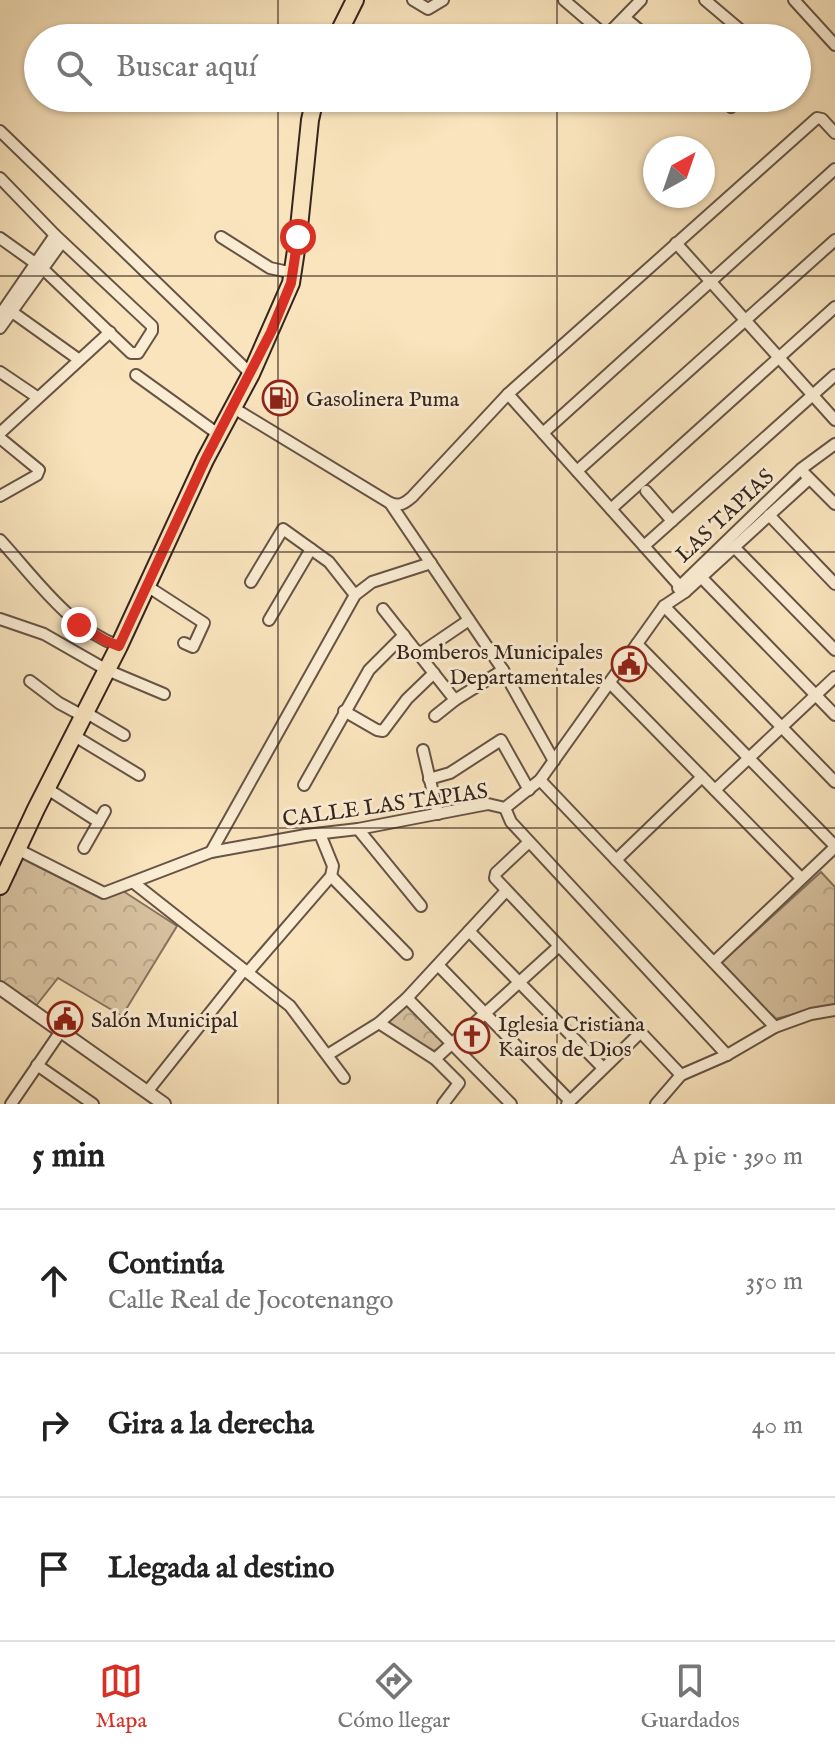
<!DOCTYPE html>
<html lang="es">
<meta charset="utf-8">
<style>
body{margin:0;font-family:"IM FELL English",serif;background:#f6f6f6;color:#222}
.compass{position:absolute;left:643px;top:136px;width:72px;height:72px;border-radius:50%;background:#fff;box-shadow:0 2px 6px #0004;rotate:40deg}
.stop{position:absolute;width:24px;height:24px;margin:-18px;border:6px solid #d93025;border-radius:50%;background:#fff}
.stop.end{background:#d93025;border-color:#fff;box-shadow:0 2px 8px #0008}
.list{margin:0;padding:0;list-style:none}
h2{display:flex;justify-content:space-between;align-items:center;height:104px;margin:0;padding:0 32px;font-size:34px}
h2 small{font-size:26px;font-weight:400;color:#767676}
.list li{display:grid;grid-template-columns:52px 1fr auto;gap:24px;align-items:center;box-sizing:border-box;height:144px;padding:0 32px;border-top:2px solid #e0e0e0}
.list b{display:block;font-size:30px;white-space:nowrap}
.list p{margin:0;font-size:26px;white-space:nowrap;color:#767676}
.list em{font-size:26px;font-style:normal;color:#767676}
.icon{flex:none;width:44px;height:44px;fill:none;stroke:currentColor;stroke-width:2;stroke-linecap:round;stroke-linejoin:round}
.map{position:relative;flex:none;width:835px;height:1104px;overflow:hidden}
.search{position:absolute;background:#fff;box-shadow:0 2px 6px #0004;left:24px;right:24px;top:24px;height:88px;display:flex;align-items:center;gap:20px;box-sizing:border-box;padding:0 28px;border-radius:44px;color:#767676;font-size:30px}
.sheet{height:536px;background:#fff}
nav{display:flex;justify-content:space-around;align-items:center;box-sizing:border-box;height:112px;border-top:2px solid #e0e0e0;background:#fff;font-size:22px;color:#767676}
nav a{display:grid;justify-items:center;gap:4px}
nav .on{color:#d93025}
.map>svg:first-child{display:block}
.park{fill:url(#park-crowns);stroke:#877460;stroke-width:2}
.lines{fill:none;stroke-linecap:round;stroke-linejoin:round}
.minor-casing{stroke:#675446;stroke-width:14}
.tertiary-casing{stroke:#675446;stroke-width:16}
.primary-casing{stroke:#36241e;stroke-width:20}
.minor{stroke:#fbedd4;stroke-width:10}
.tertiary{stroke:#fbedd4;stroke-width:12}
.primary{stroke:#f9e4bd;stroke-width:16}
.route{stroke:#d93025;stroke-width:10}
.grid{fill:none;stroke:#36241e;stroke-width:2;stroke-opacity:0.55}
.labels{text-anchor:middle;stroke-width:6;stroke-linejoin:round;paint-order:stroke}
.poi-label{font-size:22px;fill:#36241e;stroke:#fbedd4;text-anchor:start}
.street-label{font-size:22px;fill:#36241e;stroke:#fbedd4}
</style>
<div class="map">
<svg width="835" height="1104" viewBox="0 0 835 1104">
<defs>
<pattern id="park-crowns" width="20" height="18" patternUnits="userSpaceOnUse" patternTransform="scale(2)"><rect width="20" height="18" fill="#d8c3a2"/><path d="M2 6a3 3 0 1 1 6 0M12 15a3 3 0 1 1 6 0" fill="none" stroke="#baa78b"/></pattern>
</defs>
<rect width="100%" height="100%" fill="#f9e4bd"/>
<filter id="stains"><feTurbulence type="fractalNoise" baseFrequency=".0025" numOctaves="4"/><feColorMatrix values="0 0 0 0 .2 0 0 0 0 .09 0 0 0 0 .02 0 0 0 .5 -.17"/></filter>
<radialGradient id="worn" r=".72"><stop offset=".6" stop-color="#630" stop-opacity="0"/><stop offset="1" stop-color="#630" stop-opacity=".3"/></radialGradient>
<g class="park">
<path d="M19 857 102 899 123 891 177 926 122 1016 58 978 35 1007 0 982V896Z"/>
<path d="M821 872 835 887V1004L775 1019 721 963Z"/>
<path d="M408 1003 449 1043 434 1051 385 1022Z"/>
</g>
<g class="lines">
<g class="minor-casing">
<g id="minor">
<path d="M413 0 428 9 443 0"/>
<path d="M564 0 606 36 641 0"/>
<path d="M705 0 750 38"/>
<path d="M794 0 835 45"/>
<path d="M625 18 649 38"/>
<path d="M719 98 731 107 741 98"/>
<path d="M0 131 251 374"/>
<path d="M0 178 55 235 152 326V331L138 353H131L42 268 0 238"/>
<path d="M221 237 270 268 293 273"/>
<path d="M676 243 835 420"/>
<path d="M8 309 78 359"/>
<path d="M0 315 55 235"/>
<path d="M0 328 62 242"/>
<path d="M0 372 37 397"/>
<path d="M136 375 218 434"/>
<path d="M508 394 685 592"/>
<path d="M232 407 390 503 503 670 554 761"/>
<path d="M0 433 110 332"/>
<path d="M543 433 835 169"/>
<path d="M0 438 39 470 37 475 0 496"/>
<path d="M577 471 835 240"/>
<path d="M805 474 835 504"/>
<path d="M646 491 672 521"/>
<path d="M390 503C400 507 405 503 412 497L508 394 817 118 822 119 835 133"/>
<path d="M611 509 835 307"/>
<path d="M769 515 835 584"/>
<path d="M0 540C35 578 69 628 119 646"/>
<path d="M644 546 835 375"/>
<path d="M734 547 835 650"/>
<path d="M701 577 835 715"/>
<path d="M251 582 283 529 329 562 355 595"/>
<path d="M147 586 204 623 193 647 184 643"/>
<path d="M678 588 801 469 835 444"/>
<path d="M664 606 835 782"/>
<path d="M383 609 455 700"/>
<path d="M0 619 44 634 107 670 164 694"/>
<path d="M269 620 311 549"/>
<path d="M637 644 835 846"/>
<path d="M419 654 469 620"/>
<path d="M30 681 59 703 83 716"/>
<path d="M610 683 801 878"/>
<path d="M344 711 377 730 383 731 407 699 434 673"/>
<path d="M85 712 124 735"/>
<path d="M435 716 455 700 503 670"/>
<path d="M73 735 139 775"/>
<path d="M423 750 438 814"/>
<path d="M429 779 450 773 501 740 529 790"/>
<path d="M540 780 775 1027"/>
<path d="M304 785 369 670 404 635"/>
<path d="M46 788 99 822"/>
<path d="M715 790 835 677"/>
<path d="M505 808 511 822 727 1055"/>
<path d="M358 829 421 906"/>
<path d="M529 842 496 873 495 878 681 1075"/>
<path d="M84 848 105 811"/>
<path d="M17 849 104 893 211 852 306 835 358 829 488 804 505 808 540 780 664 606 685 592 809 479"/>
<path d="M211 852 355 595 372 582 431 563"/>
<path d="M616 860 702 777"/>
<path d="M331 876 407 954"/>
<path d="M134 883 290 1006 344 1078"/>
<path d="M469 931 603 1068"/>
<path d="M714 962 835 847"/>
<path d="M438 965 570 1101"/>
<path d="M248 972 331 876 333 866 320 834"/>
<path d="M407 998 511 1104"/>
<path d="M379 1023 435 1059 459 1083 443 1104"/>
<path d="M329 1054 379 1023 407 998 505 892"/>
<path d="M435 1059 558 947"/>
<path d="M37 1065 93 1104"/>
<path d="M147 1092 244 970"/>
<path d="M11 1104 61 1031"/>
<path d="M567 1104 640 1033"/>
<path d="M656 1104 681 1075 727 1055 775 1027 811 1014 835 1010"/>
</g>
</g>
<g class="tertiary-casing">
<path id="tertiary" d="M0 988 164 1104"/>
</g>
<g class="primary-casing">
<g id="primary">
<path d="M336 38 355 0"/>
<path d="M0 886 36 809 119 646 205 460 251 374 291 283 298 237 310 120 315 98"/>
</g>
</g>
<use href="#minor" class="minor"/>
<use href="#tertiary" class="tertiary"/>
<use href="#primary" class="primary"/>
</g>
<g class="lines">
<path class="route" d="M79 625 106 641 119 646 205 460 271 332 291 283 298 237"/>
</g>
<path class="grid" d="M278 0V38M557 0V38M278 98V1104M557 98V1104M0 276H835M0 552H835M0 828H835"/>
<defs>
<g id="fuel-ring" transform="scale(1.8)"><circle r="9.5" fill="#fbedd4" stroke="#8f2418" stroke-width="1.5"/><path d="M-5.5-6h7V0h2V4h1.3V-2.5L3-4.5l.8-.8L6-3V5H2.5V1h-1V6h-7ZM-4.2-4.7v3.2H.2V-4.7Z" fill="#8f2418"/></g>
<g id="civic-ring" transform="scale(1.8)"><circle r="9.5" fill="#fbedd4" stroke="#8f2418" stroke-width="1.5"/><path d="M-.6-6.5H3V-4.5H.6V-3L4-1V1h2V6H-6V1h2V-1L-.6-3ZM-1.2 2.5V6h2.4V2.5Z" fill="#8f2418"/></g>
<g id="church-ring" transform="scale(1.8)"><circle r="9.5" fill="#fbedd4" stroke="#8f2418" stroke-width="1.5"/><path d="M-1.2-6h2.4v3.5h3.3v2.4h-3.3V6h-2.4V-.1h-3.3v-2.4h3.3Z" fill="#8f2418"/></g>
</defs>
<g fill-rule="evenodd">
<use href="#fuel-ring" x="280" y="398"/>
<use href="#civic-ring" x="629" y="664"/>
<use href="#civic-ring" x="65" y="1019"/>
<use href="#church-ring" x="472" y="1036"/>
</g>
<g class="labels">
<g class="poi-label">
<text x="306" y="406">Gasolinera Puma</text>
<text x="603" y="659" text-anchor="end">Bomberos Municipales<tspan x="603" dy="25">Departamentales</tspan></text>
<text x="91" y="1027">Salón Municipal</text>
<text x="498" y="1031">Iglesia Cristiana<tspan x="498" dy="25">Kairos de Dios</tspan></text>
</g>
<g class="street-label">
<text transform="translate(724 515) rotate(-43)" y="8">LAS TAPIAS</text>
<text transform="translate(385 804) rotate(-8)" y="8">CALLE LAS TAPIAS</text>
</g>
</g>
<rect width="100%" height="100%" filter="url(#stains)"/>
<rect width="100%" height="100%" fill="url(#worn)"/>
</svg>
<svg class="compass" viewBox="-18 -18 36 36"><path d="M0-13l5 13h-10z" fill="#e53935"/><path d="M0 13l5-13h-10z" fill="#767676"/></svg>
<div class="stop" style="left:298px;top:237px"></div>
<div class="stop end" style="left:79px;top:625px"></div>
<div class="search"><svg class="icon" aria-label="search" viewBox="0 0 24 24"><circle cx="10" cy="10" r="6"/><path d="M15 15l6 6"/></svg>Buscar aquí</div>
</div>
<section class="sheet">
<h2>5 min<small>A pie · 390 m</small></h2>
<ul class="list">
<li><svg class="icon" aria-label="ahead" viewBox="0 0 24 24"><path d="M12 20V5M6 11l6-6 6 6"/></svg><div><b>Continúa</b><p>Calle Real de Jocotenango</p></div><em>350 m</em></li>
<li><svg class="icon" aria-label="right" viewBox="0 0 24 24"><path d="M7 20v-9h11M14 6l5 5-5 5"/></svg><div><b>Gira a la derecha</b></div><em>40 m</em></li>
<li><svg class="icon" aria-label="arrive" viewBox="0 0 24 24"><path d="M6 21V4h12l-3 4 3 4H6"/></svg><div><b>Llegada al destino</b></div></li>
</ul>
</section>
<nav>
<a class="on"><svg class="icon" aria-label="map" viewBox="0 0 24 24"><path d="M3 6l6-2 6 2 6-2v14l-6 2-6-2-6 2zM9 4v14M15 6v14"/></svg>Mapa</a>
<a><svg class="icon" aria-label="directions" viewBox="0 0 24 24"><path d="M12 3l9 9-9 9-9-9zM9 14v-3h6M13 9l2 2-2 2"/></svg>Cómo llegar</a>
<a><svg class="icon" aria-label="saved" viewBox="0 0 24 24"><path d="M7 4h10v16l-5-4-5 4z"/></svg>Guardados</a>
</nav>
